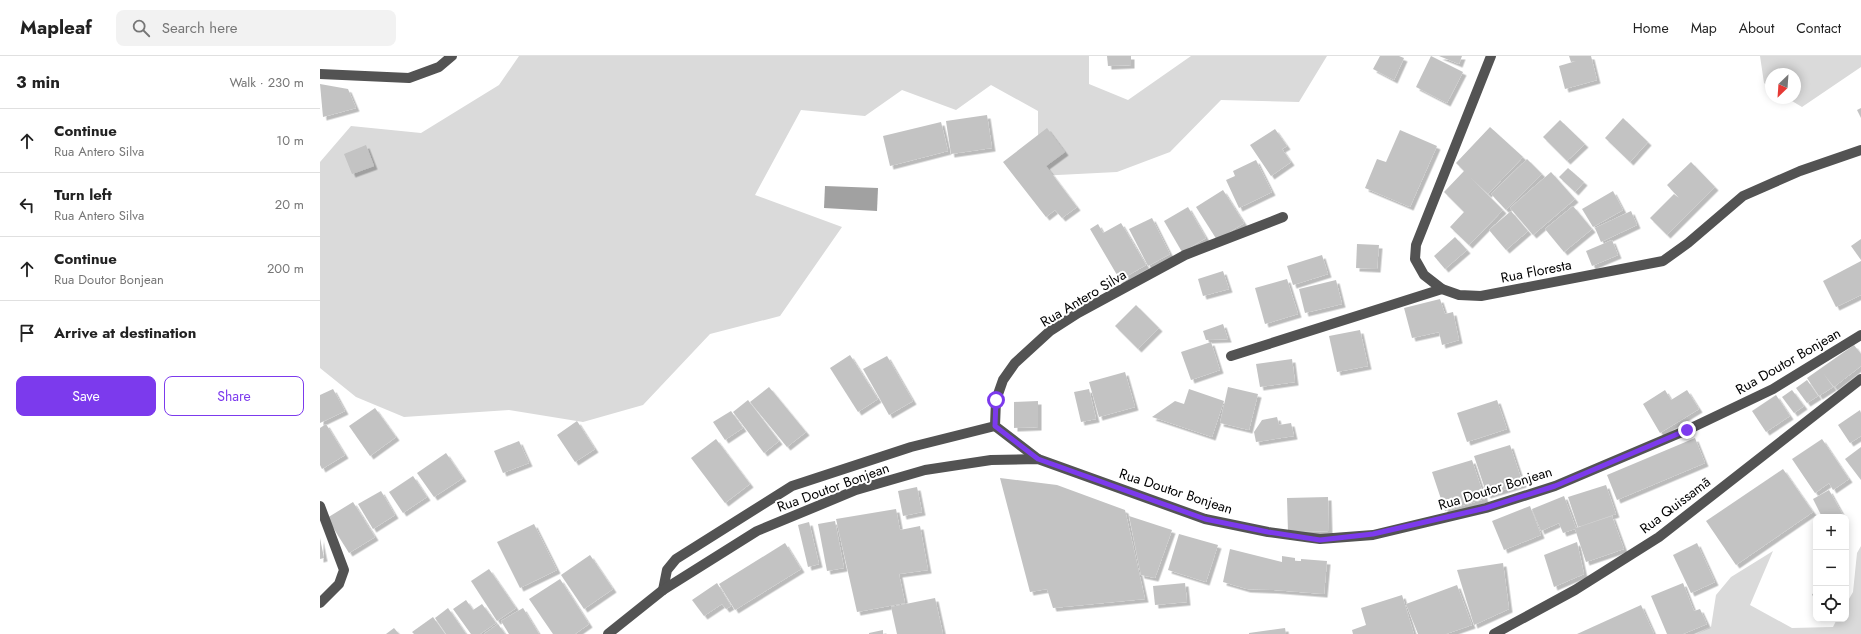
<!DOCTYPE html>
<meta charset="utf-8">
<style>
body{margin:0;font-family:Jost,sans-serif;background:#f2f2f2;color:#222}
.controls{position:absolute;right:12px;bottom:12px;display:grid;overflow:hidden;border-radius:8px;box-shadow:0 2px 10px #0003}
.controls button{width:36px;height:36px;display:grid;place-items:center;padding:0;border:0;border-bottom:1px solid #e0e0e0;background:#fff;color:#222;font:20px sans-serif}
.compass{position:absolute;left:1445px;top:12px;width:36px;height:36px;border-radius:50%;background:#fff;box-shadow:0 2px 10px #0003;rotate:205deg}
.stop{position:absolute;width:12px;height:12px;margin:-9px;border:3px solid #7c3aed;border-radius:50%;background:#fff}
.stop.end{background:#7c3aed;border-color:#fff;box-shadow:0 1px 4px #0008}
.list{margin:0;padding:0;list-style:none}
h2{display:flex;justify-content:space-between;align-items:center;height:52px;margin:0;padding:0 16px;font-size:17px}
h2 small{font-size:13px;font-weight:400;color:#767676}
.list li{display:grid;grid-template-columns:26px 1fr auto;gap:12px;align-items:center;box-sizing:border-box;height:64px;padding:0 16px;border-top:1px solid #e0e0e0}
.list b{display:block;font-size:15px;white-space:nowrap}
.list p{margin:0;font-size:13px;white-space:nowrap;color:#767676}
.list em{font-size:13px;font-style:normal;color:#767676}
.actions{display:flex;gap:8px;padding:12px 16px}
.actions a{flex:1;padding:9px 0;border:1px solid #7c3aed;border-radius:8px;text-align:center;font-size:14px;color:#7c3aed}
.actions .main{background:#7c3aed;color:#fff}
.icon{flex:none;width:22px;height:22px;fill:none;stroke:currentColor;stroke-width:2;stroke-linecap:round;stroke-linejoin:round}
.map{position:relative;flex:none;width:1541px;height:578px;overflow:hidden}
header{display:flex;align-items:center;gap:24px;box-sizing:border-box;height:56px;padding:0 20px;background:#fff;border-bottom:1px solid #e0e0e0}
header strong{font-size:19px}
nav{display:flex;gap:22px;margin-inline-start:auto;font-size:14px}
.search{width:280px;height:36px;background:#f2f2f2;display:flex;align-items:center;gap:10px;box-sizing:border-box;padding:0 14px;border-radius:8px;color:#767676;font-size:15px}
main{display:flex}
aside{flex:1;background:#fff}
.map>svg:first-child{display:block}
.green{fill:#dadada}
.water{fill:#a1a1a1}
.building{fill:#c3c3c3;filter:url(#shadow)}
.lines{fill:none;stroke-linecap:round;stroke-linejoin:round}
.minor{stroke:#535353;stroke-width:10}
.route{stroke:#7c3aed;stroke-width:5}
.labels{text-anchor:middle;stroke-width:4;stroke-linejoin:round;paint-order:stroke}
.street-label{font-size:14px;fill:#000;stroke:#fff}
</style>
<header>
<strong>Mapleaf</strong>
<div class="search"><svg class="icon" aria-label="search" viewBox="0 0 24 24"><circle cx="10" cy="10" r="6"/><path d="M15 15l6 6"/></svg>Search here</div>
<nav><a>Home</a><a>Map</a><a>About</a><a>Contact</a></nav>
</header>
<main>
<aside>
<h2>3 min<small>Walk · 230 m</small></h2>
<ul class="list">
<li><svg class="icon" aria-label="ahead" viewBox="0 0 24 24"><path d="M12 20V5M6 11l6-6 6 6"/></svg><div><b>Continue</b><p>Rua Antero Silva</p></div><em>10 m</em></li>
<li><svg class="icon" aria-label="left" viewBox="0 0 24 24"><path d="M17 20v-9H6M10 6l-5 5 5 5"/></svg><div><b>Turn left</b><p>Rua Antero Silva</p></div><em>20 m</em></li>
<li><svg class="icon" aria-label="ahead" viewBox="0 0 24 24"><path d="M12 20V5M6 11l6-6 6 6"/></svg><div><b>Continue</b><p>Rua Doutor Bonjean</p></div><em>200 m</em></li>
<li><svg class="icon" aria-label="arrive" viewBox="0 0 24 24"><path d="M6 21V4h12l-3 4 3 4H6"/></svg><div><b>Arrive at destination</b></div></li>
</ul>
<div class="actions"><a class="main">Save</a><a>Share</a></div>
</aside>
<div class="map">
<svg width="1541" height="578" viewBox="0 0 1541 578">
<defs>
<filter id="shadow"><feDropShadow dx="3.5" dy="3.5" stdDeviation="0" flood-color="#0004"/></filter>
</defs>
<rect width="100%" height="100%" fill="#fff"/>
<g class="green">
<path d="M199 0H769V28L808 44 871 0H1007L979 46 901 44 850 96 797 116 718 120V55L671 29 636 54 582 34 545 60 481 54 435 139 522 171 460 260 390 278 323 349 263 366 189 354 84 361 36 341 0 312V106L31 70 101 77 179 29Z"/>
<path d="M1440 0H1541V11L1482 51 1467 42H1475V18H1451V32L1444 27Z"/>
<path d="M1541 490V578H1376L1391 571 1396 539 1411 521 1453 495 1430 549 1472 572 1513 571 1517 563H1526V548L1533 536 1537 497Z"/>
</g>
<path class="water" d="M505 130 558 132 557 155 504 152Z"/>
<g class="building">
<path d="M787 0H811V9L788 10Z"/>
<path d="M1060 0H1079L1084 2 1074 24 1053 13Z"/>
<path d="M1111 0 1143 16 1127 47 1096 31Z"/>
<path d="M1119 0H1142L1139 8Z"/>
<path d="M1249 0H1271L1277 24 1245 33 1239 10 1256 5 1251 6Z"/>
<path d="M0 28 28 33 36 52 3 61Z"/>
<path d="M1541 52V62L1537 54Z"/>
<path d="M667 59 672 92 631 98 626 65Z"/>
<path d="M1303 62 1328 86 1310 106 1285 82Z"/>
<path d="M1240 64 1265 88 1247 105 1223 81Z"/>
<path d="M621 66 628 95 570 110 563 80Z"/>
<path d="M1170 71 1203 101 1168 138 1150 121 1183 154 1149 189 1130 171 1144 156 1124 136 1144 115 1136 107Z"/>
<path d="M727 72 745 96 726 110 757 151 742 162 735 154 726 161 683 106Z"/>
<path d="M955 73 967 90 962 93 971 106 951 120 930 89Z"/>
<path d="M1080 74 1117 90 1090 151 1045 132 1057 103 1066 106Z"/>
<path d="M46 89 54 110 32 118 24 98Z"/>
<path d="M1207 103 1222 118 1186 154 1171 138Z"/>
<path d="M936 104 952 136 919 152 906 124 915 120 913 115Z"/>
<path d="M1371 106 1395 131 1347 179 1330 162 1354 138 1359 142 1347 129Z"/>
<path d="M1248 112 1264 126 1255 136 1239 121Z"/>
<path d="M1231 116 1255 143 1213 179 1190 152Z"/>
<path d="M903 134 924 167 897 184 876 151Z"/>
<path d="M1293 135 1303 154 1273 171 1262 153Z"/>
<path d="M1253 150 1272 173 1244 196 1225 173Z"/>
<path d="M868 151 886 182 862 196 844 165Z"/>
<path d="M1191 155 1208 175 1186 194 1169 174Z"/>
<path d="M1311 155 1317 169 1281 186 1275 172Z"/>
<path d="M832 162 850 198 828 210 809 173Z"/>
<path d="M801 167 826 209 800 224 770 173 778 168 783 177Z"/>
<path d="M1135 181 1147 194 1125 213 1114 200Z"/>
<path d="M1541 183V204L1531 190Z"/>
<path d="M1292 184 1298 199 1272 210 1266 195Z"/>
<path d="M1037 188 1059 189 1057 213 1036 212Z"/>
<path d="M1002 199 1008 218 973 229 967 210Z"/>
<path d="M1541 205V239L1516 251 1503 225Z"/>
<path d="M903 215 909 233 883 240 878 223Z"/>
<path d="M967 223 978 258 945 268 935 232Z"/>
<path d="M1016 224 1022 248 985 257 979 233Z"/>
<path d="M1120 243 1125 258 1133 256 1139 284 1122 289 1119 276 1092 282 1084 252Z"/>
<path d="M816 249 839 272 818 293 795 270Z"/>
<path d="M903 268 908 283 886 284 883 275Z"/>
<path d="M1040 274 1048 310 1017 316 1009 280Z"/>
<path d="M891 286 900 314 871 324 861 296Z"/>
<path d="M1534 289 1541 298V310L1514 331 1503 317 1513 331 1499 340 1487 322Z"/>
<path d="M530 299 558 343 538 356 510 312Z"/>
<path d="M567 300 593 345 569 359 543 313Z"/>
<path d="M972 303 975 326 940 331 936 308Z"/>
<path d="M805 316 815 351 779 361 769 326Z"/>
<path d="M1487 324 1498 340 1487 347 1476 332Z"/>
<path d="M449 331 486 376 467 391 430 346Z"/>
<path d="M908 331 938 338 929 374 900 367Z"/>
<path d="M13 333 25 355 0 367V339Z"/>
<path d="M769 333 776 363 761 366 754 336Z"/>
<path d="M869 333 904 345 892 381 832 361 855 345 864 348Z"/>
<path d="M1345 334 1351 344 1367 334 1379 353 1340 377 1323 348Z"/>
<path d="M1472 334 1484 350 1474 357 1462 341Z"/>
<path d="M1456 339 1470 360 1446 376 1432 355Z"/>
<path d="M428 344 459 385 444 397 413 356Z"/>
<path d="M1177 344 1187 373 1147 386 1137 357Z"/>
<path d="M718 345V371L694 372V346Z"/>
<path d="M55 352 76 381 50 400 29 370Z"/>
<path d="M1540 354 1541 357V380L1530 387 1518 369Z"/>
<path d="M411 355 423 372 405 384 393 366Z"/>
<path d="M957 361 959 369 971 367 974 380 936 386 934 376 942 364Z"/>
<path d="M257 365 275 393 255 406 237 379Z"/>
<path d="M6 368 25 399 2 413 0 409V372Z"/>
<path d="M1375 382 1385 407 1297 444 1287 419Z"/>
<path d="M396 383 430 428 405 447 371 402Z"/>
<path d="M1502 383 1529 423 1513 434 1509 427 1495 437 1472 403Z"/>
<path d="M199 385 209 407 183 417 174 395Z"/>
<path d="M1190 389 1203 428 1167 439 1154 400Z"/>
<path d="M1541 391V424L1525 403Z"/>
<path d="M126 397 143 422 114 441 97 417Z"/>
<path d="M1152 404 1165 443 1125 455 1112 416Z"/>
<path d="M1463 413 1493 456 1416 509 1386 465Z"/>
<path d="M93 420 107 441 83 457 69 436Z"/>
<path d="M680 422 737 429 805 454 825 543 733 552 727 533 710 536Z"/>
<path d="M1286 429 1296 458 1258 471 1248 441Z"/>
<path d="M597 431 602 456 583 460 578 435Z"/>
<path d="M1509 434 1524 461H1502L1493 443Z"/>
<path d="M61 435 75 459 53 473 38 448Z"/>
<path d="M1244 440 1256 472 1292 460 1304 493 1266 506 1255 473 1243 477 1239 467 1221 475 1212 453Z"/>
<path d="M1008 441 1009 475 968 476 967 442Z"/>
<path d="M33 446 55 481 29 497 7 462Z"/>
<path d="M1210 450 1221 479 1184 494 1172 465Z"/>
<path d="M576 453 580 474 600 470 608 514 579 518 585 547 537 556 516 463Z"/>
<path d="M809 460 852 474 835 522 821 519Z"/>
<path d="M515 465 524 512 507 515 498 468Z"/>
<path d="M489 466 499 508 488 511 478 469Z"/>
<path d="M214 468 237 514 200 532 177 486Z"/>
<path d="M859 478 898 489 886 526 848 514Z"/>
<path d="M0 482 4 502 0 503Z"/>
<path d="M1257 486 1264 518 1234 531 1224 499Z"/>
<path d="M465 487 481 513 415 554 399 528Z"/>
<path d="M1377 487 1395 526 1371 537 1353 499Z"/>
<path d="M910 493 962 506V500L975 502V505H981V503L1007 505 1004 538 954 534 927 533 903 526Z"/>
<path d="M270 499 293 533 264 553 241 519Z"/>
<path d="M1183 507 1189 553 1154 569 1137 514Z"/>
<path d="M169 513 196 552 177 565 151 525Z"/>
<path d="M240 523 269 568 255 578H233L209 543Z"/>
<path d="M397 527 411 550 406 553 402 548 384 560 372 544Z"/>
<path d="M865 527 867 546 835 549 833 530Z"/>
<path d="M1363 527 1374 555 1380 553 1387 568 1363 578H1347L1331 540Z"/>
<path d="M1137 529 1152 569 1126 578H1098L1086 548Z"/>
<path d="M1496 537V548L1492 538Z"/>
<path d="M1082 539 1094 578H1033L1032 574 1046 569 1041 552Z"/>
<path d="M615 542 623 578H577L571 551Z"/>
<path d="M146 544 153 554 162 548 176 567 160 578H151L133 553Z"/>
<path d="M1321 549 1334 578H1257Z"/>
<path d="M128 552 146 578H126L115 562Z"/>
<path d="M203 552 219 578H189L181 565Z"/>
<path d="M113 561 125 578H94L92 576Z"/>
<path d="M178 568 185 578H164Z"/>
<path d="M74 572 79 578H66Z"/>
<path d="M965 572 966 578H929V577Z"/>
<path d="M563 574V578H549V577Z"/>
</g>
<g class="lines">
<g class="minor">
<path d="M1171 0 1096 189 1095 203 1104 219 1122 233 1139 239 1161 240 1343 205 1368 187 1423 140 1480 115 1541 94"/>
<path d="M0 18 89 22 119 11 132 0"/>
<path d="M911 300 1122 233"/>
<path d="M718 403 675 370 676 344 683 324 695 307 730 275 758 257 865 199 963 161"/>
<path d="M0 450 24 514 19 528 0 547"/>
<path d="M343 534 347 514 356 503 472 430 591 391 675 370"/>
<path d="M288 578 343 534 437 475 536 434 605 414 671 404 718 403 885 463 948 476 1000 483 1053 479 1166 452 1235 430 1367 374 1453 333 1541 279"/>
<path d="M1174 578 1255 534 1339 481 1541 323"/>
</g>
</g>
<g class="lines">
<path class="route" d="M676 344 675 370 718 403 885 463 948 476 1000 484 1053 478 1166 452 1235 430 1367 374"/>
</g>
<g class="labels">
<g class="street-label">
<text transform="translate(1216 215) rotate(-11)" y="5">Rua Floresta</text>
<text transform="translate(763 242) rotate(-31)" y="5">Rua Antero Silva</text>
<text transform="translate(1468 305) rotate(-30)" y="5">Rua Doutor Bonjean</text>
<text transform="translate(513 431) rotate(-20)" y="5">Rua Doutor Bonjean</text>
<text transform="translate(1175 432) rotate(-17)" y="5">Rua Doutor Bonjean</text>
<text transform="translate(856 435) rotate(18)" y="5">Rua Doutor Bonjean</text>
<text transform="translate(1355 449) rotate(-37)" y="5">Rua Quissamã</text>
</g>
</g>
</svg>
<div class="controls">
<button>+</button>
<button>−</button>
<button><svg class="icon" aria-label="locate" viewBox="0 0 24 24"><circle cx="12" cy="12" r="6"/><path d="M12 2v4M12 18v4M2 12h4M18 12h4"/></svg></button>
</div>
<svg class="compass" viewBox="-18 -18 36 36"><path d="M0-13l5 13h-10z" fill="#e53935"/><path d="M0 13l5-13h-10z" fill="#767676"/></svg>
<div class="stop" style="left:676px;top:344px"></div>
<div class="stop end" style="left:1367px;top:374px"></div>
</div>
</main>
